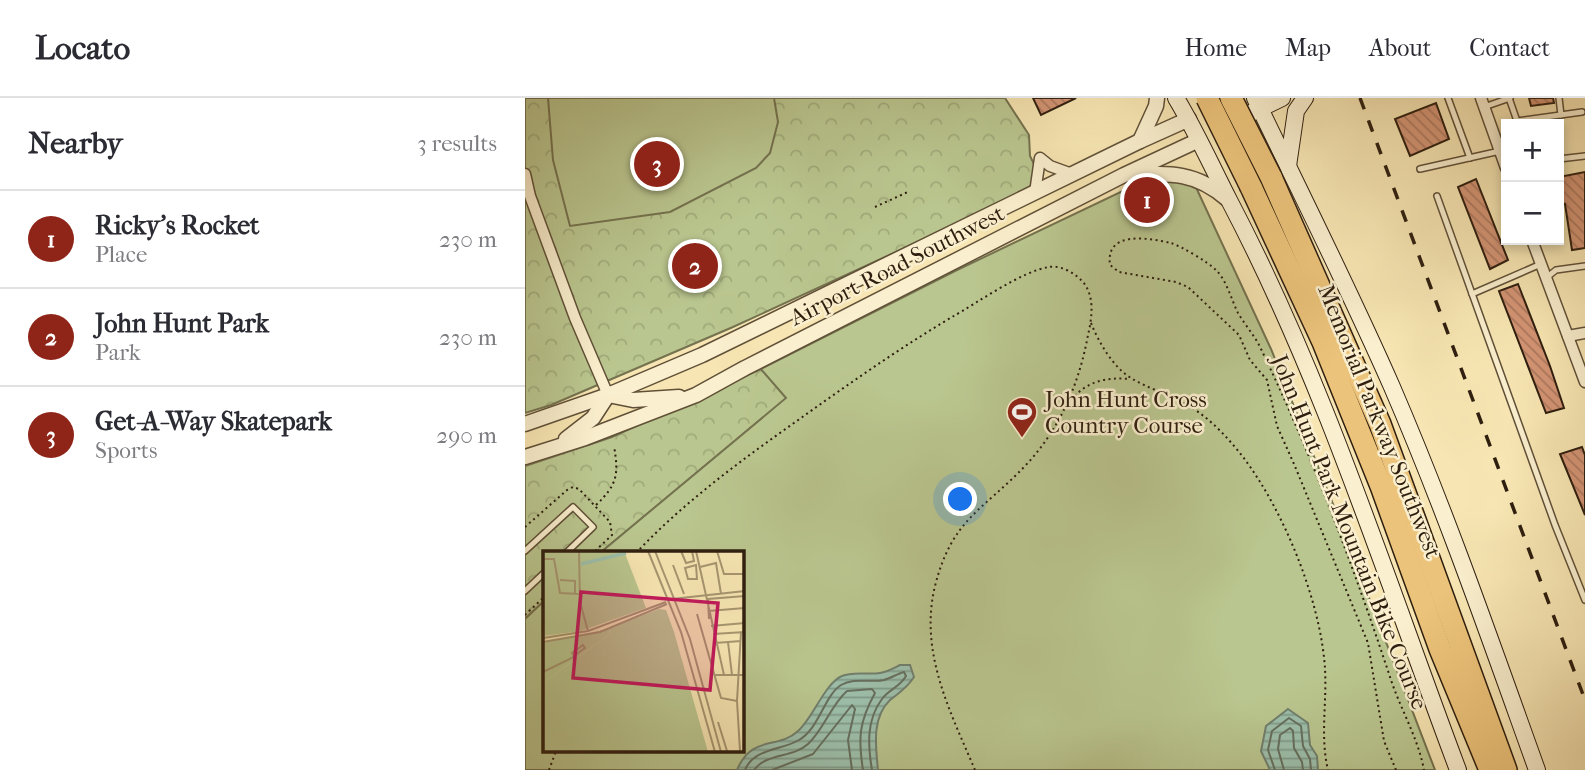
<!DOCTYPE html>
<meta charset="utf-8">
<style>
body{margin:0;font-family:"IM FELL French Canon",serif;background:#f2f2f3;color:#2b2b33}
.controls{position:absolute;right:21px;top:21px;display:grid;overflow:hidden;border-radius:0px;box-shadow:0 4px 10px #0003}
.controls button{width:63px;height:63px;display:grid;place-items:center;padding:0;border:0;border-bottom:2px solid #e1e1e2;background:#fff;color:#2b2b33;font:35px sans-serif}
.you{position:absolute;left:436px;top:402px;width:24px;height:24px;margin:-18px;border:5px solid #fff;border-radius:50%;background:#1a73e8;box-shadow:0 0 0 10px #1a73e833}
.badge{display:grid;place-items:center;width:46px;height:46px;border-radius:50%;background:#8f2418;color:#fff;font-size:23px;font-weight:700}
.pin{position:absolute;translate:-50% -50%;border:4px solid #fff;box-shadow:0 2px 7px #0006}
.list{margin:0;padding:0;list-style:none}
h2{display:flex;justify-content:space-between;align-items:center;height:91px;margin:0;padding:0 28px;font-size:30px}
h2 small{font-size:23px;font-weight:400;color:#7c7c81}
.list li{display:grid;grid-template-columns:46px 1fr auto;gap:21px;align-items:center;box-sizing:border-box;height:98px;padding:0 28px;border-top:2px solid #e1e1e2}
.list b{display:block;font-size:26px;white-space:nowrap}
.list p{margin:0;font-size:23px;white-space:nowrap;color:#7c7c81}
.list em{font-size:23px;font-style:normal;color:#7c7c81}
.map{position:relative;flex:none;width:1060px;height:672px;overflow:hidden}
header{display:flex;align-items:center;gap:42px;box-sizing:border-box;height:98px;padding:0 35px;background:#fff;border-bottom:2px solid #e1e1e2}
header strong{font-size:33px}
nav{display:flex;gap:38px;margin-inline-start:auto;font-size:24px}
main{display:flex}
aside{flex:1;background:#fff}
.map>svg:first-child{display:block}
.park{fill:url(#park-crowns);stroke:#74724f;stroke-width:2}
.garden{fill:#bac68f;stroke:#74724f;stroke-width:2}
.water{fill:url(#water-rules);stroke:#717f6d;stroke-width:2}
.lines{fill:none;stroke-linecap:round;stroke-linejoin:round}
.shore{stroke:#666f5e;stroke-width:2}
.building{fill:url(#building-back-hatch);stroke:#2e1e0f;stroke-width:2}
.service-casing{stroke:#605038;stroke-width:8}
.minor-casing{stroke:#605038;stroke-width:13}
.tertiary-casing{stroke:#605038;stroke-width:17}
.secondary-casing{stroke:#2e1e0f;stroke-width:18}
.motorway-casing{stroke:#2e1e0f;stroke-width:24}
.path{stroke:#2e1e0f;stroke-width:2;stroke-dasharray:2 3.5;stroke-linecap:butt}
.service{stroke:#faefce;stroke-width:5}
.minor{stroke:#faefce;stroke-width:10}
.tertiary{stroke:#faefce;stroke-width:14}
.secondary{stroke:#faefce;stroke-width:16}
.motorway{stroke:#ecc37a;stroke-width:21}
.rail{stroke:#2e1e0f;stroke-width:3.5;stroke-dasharray:12 12;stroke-linecap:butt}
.motorway-bridge-casing{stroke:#2e1e0f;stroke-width:24;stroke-linecap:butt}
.motorway-bridge{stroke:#ecc37a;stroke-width:21}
.labels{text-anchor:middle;stroke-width:5;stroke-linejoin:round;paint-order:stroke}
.street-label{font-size:23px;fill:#2e1e0f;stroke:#faefce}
.poi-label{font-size:23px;fill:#2e1e0f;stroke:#faefce;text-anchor:start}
.inset-river{fill:none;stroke:#9dc0ac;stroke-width:3.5}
.inset-road{fill:none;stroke:#a79671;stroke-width:2}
.view{fill:#c2185b;fill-opacity:0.15;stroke:#c2185b;stroke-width:3.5}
.inset-edge{fill:none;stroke:#2e1e0f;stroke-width:3.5}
</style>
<header>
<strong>Locato</strong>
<nav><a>Home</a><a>Map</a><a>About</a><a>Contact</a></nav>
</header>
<main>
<aside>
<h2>Nearby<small>3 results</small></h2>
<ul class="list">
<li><span class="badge">1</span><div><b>Ricky's Rocket</b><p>Place</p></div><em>230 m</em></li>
<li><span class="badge">2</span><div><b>John Hunt Park</b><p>Park</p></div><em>230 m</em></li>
<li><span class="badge">3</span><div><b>Get-A-Way Skatepark</b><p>Sports</p></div><em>290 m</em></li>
</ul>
</aside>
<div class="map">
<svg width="1060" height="672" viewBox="0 0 1060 672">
<defs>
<pattern id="park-crowns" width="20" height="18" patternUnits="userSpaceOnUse" patternTransform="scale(1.75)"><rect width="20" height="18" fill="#bac68f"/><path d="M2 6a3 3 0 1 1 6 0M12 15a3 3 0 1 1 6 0" fill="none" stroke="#a0aa7a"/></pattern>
<pattern id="water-rules" width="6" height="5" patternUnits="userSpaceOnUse" patternTransform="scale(1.75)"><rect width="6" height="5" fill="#9dc0ac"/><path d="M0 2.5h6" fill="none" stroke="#809b8a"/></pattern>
<pattern id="building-back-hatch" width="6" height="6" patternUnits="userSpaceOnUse" patternTransform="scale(1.75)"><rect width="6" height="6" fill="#d39474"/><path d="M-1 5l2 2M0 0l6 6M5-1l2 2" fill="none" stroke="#ac785e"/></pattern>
</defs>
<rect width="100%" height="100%" fill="#f7e6b3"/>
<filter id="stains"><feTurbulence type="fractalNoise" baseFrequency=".00286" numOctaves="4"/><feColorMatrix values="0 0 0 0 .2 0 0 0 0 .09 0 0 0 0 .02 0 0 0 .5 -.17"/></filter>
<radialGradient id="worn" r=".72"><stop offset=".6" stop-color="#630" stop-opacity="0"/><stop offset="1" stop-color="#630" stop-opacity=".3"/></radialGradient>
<g class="park">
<path d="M0 0H480L504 37 505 58 510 68 511 80 505 90 473 107 208 229 26 307 0 315Z"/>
<path d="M236 271 262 300 75 455H19V503L0 521V368L87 339Z"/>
</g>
<g class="garden">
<path d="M23 0H249L253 24 245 55 231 70 145 114 45 128 28 62Z"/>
<path d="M627 79 669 85 746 251 812 416 910 672H0V521L19 503V653H217V455H75L261 300 236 271 430 173Z"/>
</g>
<g class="water">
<path d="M375 567H385L389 579C382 590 375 594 365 602 346 620 351 650 353 672H212C227 636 253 652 273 633 288 620 300 585 317 578 328 573 343 577 355 575 362 574 369 570 375 567Z"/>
<path d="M763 611 783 625 785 647 792 658 793 672H745L736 653 741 628Z"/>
</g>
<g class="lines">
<g class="shore">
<path d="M220 672C229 650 255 653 274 642 294 631 299 598 316 587 329 579 345 585 359 582 366 580 372 576 379 574L381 578C375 589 363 592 357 601 341 622 343 648 347 672"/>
<path d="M229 672C241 655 268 660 283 646 299 631 306 607 322 593L347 591 350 595C334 624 333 640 338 672"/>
<path d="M247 672 288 656 327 607 330 611 323 642 327 672"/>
<path d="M750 672 743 652 747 633 764 620 776 628 778 648 785 661 786 672"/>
<path d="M759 672 753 651 755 637 765 630 768 633 769 650 777 664 778 672"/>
</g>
</g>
<g class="building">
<path d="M508 0H551L516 17Z"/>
<path d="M1004 0H1028L1029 5 1006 8Z"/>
<path d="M911 5 924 41 885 58 870 21Z"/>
<path d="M1060 74V150L1047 152 1040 106 1034 107V79Z"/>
<path d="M951 81 983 162 965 171 933 89Z"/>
<path d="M993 186 1025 268 1039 310 1021 315 974 193Z"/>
<path d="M1057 349 1060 357V417L1035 356Z"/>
</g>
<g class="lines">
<g class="service-casing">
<g id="service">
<path d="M923 0 945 60"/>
<path d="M984 0 992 23"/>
<path d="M1034 0 1036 17"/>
<path d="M959 9 985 0"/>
<path d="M992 23 1057 14"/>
<path d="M1034 61 1060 58"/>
<path d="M895 71 975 53"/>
<path d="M912 98 1030 427 1060 502"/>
<path d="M1021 180 1031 172 1060 168"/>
<path d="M947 196 1016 166"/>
<path d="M0 453 48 409 68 429 41 455"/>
<path d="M0 493 19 475"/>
</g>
</g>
<g class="minor-casing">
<g id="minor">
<path d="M956 0 981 70"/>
<path d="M0 76 5 98 50 220 83 297"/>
<path d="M510 95 515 60 525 68 547 76"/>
<path d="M1007 142 1060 284"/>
<path d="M1043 238 1060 235"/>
</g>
</g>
<g class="tertiary-casing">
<g id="tertiary">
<path d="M615 43 631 8 632 0"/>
<path d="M607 77C646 75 671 74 702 101"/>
<path d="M83 297 108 302 154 299"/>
<path d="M0 326 83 297 177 257 615 43 664 21"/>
<path d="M41 341 68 320 83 297"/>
<path d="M0 359 60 340 171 297 220 270 599 77 674 42"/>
</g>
</g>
<g class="secondary-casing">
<g id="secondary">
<path d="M651 0C671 33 687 69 705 104 800 285 861 481 933 672"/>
<path d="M730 0C776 96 824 191 867 289 921 414 966 544 1012 672"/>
<path d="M726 15 757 0"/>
<path d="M763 68 771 13 780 0"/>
</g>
</g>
<g class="motorway-casing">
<g id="motorway">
<path d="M746 79 855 326 981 672"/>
<path d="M726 89 798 244 856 388 915 551 965 672"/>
</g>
</g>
<g class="path">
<path d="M350 109 385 93"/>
<path d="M566 225C574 245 588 269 606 280 624 291 646 297 664 308 686 321 703 340 718 359 759 413 796 504 800 571 802 604 795 639 803 672"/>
<path d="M546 302C562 283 581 279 604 281"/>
<path d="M71 407C92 387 94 377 89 348"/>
<path d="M0 429 42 392 48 389 54 391 85 424 87 437 68 455"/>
<path d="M111 455C160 403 218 361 276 320 325 285 375 250 427 219 452 205 497 173 524 169 536 167 550 175 558 184 570 198 567 220 563 237 554 286 535 331 500 368 457 413 427 421 410 488 394 554 425 613 450 672"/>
<path d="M0 517 19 499"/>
<path d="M24 672 31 653"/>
<path d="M871 672 859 643 843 545 769 366 752 328 742 282 725 262 714 237 663 189 651 184 594 174 585 167C580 132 624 140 646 145 656 148 683 164 691 172 702 183 706 201 713 215 720 227 730 238 736 251 787 357 829 470 866 582 876 612 893 640 899 672"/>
</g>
<use href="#service" class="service"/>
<use href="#minor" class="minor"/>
<use href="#tertiary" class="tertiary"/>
<use href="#secondary" class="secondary"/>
<use href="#motorway" class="motorway"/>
<path class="rail" d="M835 0 1060 602"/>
<g class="motorway-bridge-casing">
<g id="motorway-bridge">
<path d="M682 0 726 89"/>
<path d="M706 0 746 79"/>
</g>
</g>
<use href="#motorway-bridge" class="motorway-bridge"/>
</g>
<defs>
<g id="stadium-pin" transform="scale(1.575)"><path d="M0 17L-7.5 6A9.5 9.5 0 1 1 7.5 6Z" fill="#8f2418" stroke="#faefce"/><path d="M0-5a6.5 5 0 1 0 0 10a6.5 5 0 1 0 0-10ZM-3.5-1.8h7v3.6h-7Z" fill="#fff"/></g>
</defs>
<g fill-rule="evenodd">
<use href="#stadium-pin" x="497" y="314"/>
</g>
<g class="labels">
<g class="street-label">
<text transform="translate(372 167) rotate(-27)" y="8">Airport Road Southwest</text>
<text transform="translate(855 323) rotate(68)" y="8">Memorial Parkway Southwest</text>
<text transform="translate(825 434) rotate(68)" y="8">John Hunt Park Mountain Bike Course</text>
</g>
<g class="poi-label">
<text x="520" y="309">John Hunt Cross<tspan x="520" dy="26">Country Course</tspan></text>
</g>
</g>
<g transform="translate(18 453)">
<rect width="201" height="201" fill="#f7e6b3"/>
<path d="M0 0H81L103 57 38 80 0 85ZM65 78 68 82 0 132V92Z" fill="#bac68f"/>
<path d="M63 31 69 50 42 58 41 35ZM116 58 123 59 131 81 165 201H0V132L68 82 65 78Z" fill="#bac68f"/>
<path class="inset-river" d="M38 13 83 2"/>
<path class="inset-road" d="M36 0 37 51 45 80M105 0 138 81 172 201M112 0 147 88 178 201M138 0 143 12 151 10 149 0M153 0 181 124M174 0 181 23H202M0 8H11L17 42 37 43M130 14 141 43M153 14 154 28H145L142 17ZM157 16 173 12 178 43M17 29 32 30V43M129 48 202 40M165 60 202 57M154 63 178 147 194 150M166 68 165 48 202 45M168 75 202 72M170 83 202 81M0 87 45 80 123 51M0 91 57 81 124 53M185 91 189 124M172 92 198 90M0 121 29 107 31 105 42 97 40 94 29 102 31 105M171 124H202M194 150 198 81M194 150 197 200M175 171 184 200"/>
<path class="view" d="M38 41 175 52 167 139 30 127Z"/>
<rect width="201" height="201" class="inset-edge"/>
</g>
<rect width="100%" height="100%" filter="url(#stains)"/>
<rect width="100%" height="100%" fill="url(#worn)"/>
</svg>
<div class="controls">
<button>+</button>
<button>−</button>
</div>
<div class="you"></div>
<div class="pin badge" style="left:622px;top:102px">1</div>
<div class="pin badge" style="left:170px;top:168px">2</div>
<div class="pin badge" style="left:132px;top:66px">3</div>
</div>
</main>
